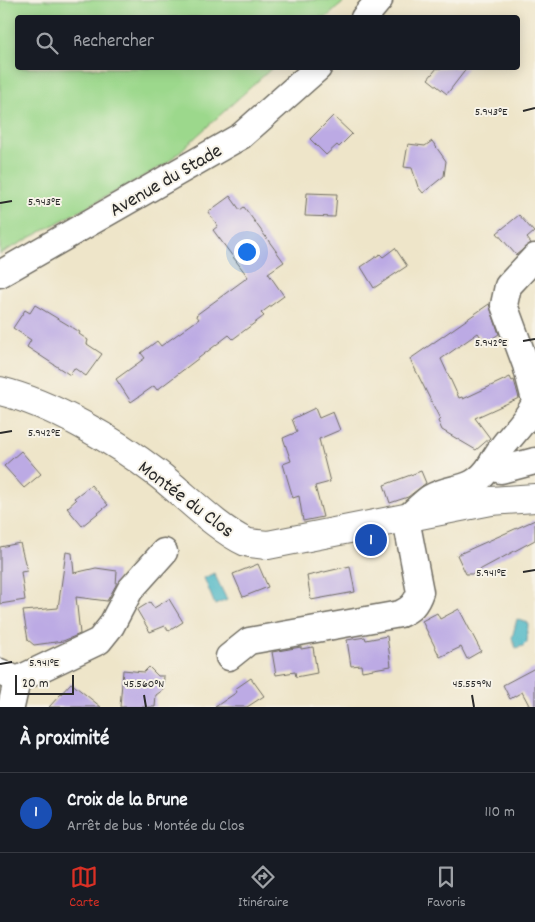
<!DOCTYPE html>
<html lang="fr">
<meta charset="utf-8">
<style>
body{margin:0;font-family:Dekko,sans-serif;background:#20242c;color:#f1f3f6}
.scale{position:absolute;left:15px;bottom:12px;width:59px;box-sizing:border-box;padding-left:5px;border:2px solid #2b2b2b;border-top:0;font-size:14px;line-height:18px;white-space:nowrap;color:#2b2b2b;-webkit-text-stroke:4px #f7f3e8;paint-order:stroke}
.you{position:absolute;left:246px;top:251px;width:18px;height:18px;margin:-12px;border:4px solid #fff;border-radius:50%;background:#1a73e8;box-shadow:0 0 0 8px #1a73e833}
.badge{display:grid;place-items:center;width:32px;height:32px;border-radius:50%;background:#d93025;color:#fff;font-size:16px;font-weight:700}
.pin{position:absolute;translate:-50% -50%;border:2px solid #fff;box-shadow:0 1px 5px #0006}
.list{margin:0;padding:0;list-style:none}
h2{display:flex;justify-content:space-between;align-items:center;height:65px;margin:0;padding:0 20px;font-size:21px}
h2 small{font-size:16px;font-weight:400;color:#9ea1a6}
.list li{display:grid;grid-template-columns:32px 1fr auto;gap:15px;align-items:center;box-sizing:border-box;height:80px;padding:0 20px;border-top:1px solid #363941}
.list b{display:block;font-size:19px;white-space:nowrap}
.list p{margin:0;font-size:16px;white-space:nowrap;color:#9ea1a6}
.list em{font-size:16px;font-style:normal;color:#9ea1a6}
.icon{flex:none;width:28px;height:28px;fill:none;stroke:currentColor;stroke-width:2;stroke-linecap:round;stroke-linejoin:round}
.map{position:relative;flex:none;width:535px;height:707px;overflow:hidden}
.search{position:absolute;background:#171b24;box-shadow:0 2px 12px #0003;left:15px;right:15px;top:15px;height:55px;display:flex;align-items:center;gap:12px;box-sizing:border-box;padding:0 18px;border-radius:5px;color:#9ea1a6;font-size:19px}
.sheet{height:145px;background:#171b24}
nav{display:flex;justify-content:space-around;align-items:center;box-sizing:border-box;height:70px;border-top:1px solid #363941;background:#171b24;font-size:14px;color:#9ea1a6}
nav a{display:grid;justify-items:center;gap:2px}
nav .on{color:#d93025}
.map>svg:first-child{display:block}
.green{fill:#9cd88c;stroke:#64825c}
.water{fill:#48b6c4;stroke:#3a7078}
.building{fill:#bcaae4}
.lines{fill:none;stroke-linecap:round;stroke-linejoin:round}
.minor-casing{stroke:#6f6c62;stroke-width:29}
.major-casing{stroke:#6f6c62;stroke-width:30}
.minor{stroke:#fff;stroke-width:26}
.major{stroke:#fff;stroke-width:28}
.ticks{fill:none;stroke:#2b2b2b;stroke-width:2}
.labels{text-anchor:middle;stroke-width:4;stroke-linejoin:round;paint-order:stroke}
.street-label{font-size:20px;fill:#2b2b2b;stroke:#f7f3e8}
.ticks-label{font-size:12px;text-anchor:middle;fill:#2b2b2b;stroke:#f7f3e8;stroke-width:4;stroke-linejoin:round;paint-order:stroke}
</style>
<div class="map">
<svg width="535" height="707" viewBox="0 0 535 707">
<rect width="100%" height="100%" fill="#f7f3e8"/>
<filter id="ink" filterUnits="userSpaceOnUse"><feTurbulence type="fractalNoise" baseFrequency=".02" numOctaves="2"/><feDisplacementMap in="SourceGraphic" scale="10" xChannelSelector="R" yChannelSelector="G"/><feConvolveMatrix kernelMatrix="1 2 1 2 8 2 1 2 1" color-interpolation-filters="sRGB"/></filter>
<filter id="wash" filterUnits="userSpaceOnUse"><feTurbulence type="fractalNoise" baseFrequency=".0096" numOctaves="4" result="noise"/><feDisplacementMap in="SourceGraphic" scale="20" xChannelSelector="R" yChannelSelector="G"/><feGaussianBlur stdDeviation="1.12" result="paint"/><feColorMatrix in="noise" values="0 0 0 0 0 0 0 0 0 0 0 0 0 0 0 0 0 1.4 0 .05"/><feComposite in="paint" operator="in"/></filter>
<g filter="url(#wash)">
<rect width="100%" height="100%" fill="#eee5c9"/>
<path class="green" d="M0 0H346L327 17 18 18V68H272L166 164 0 254Z"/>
<g class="water">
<path d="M214 573 227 600 215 605 204 578Z"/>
<path d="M517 619 528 623 527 642 523 646 516 648 512 638Z"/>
</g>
<g id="blocks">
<g class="building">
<path d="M437 68H467L447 94 428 79Z"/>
<path d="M333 116 352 134 339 147 337 145 326 155 310 139Z"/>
<path d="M432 141 446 161 444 176 423 193 418 187 412 168 404 167 408 144 425 146Z"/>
<path d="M307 193 337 194 335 217 305 216Z"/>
<path d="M230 196 240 210 244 207 284 262 268 273 284 296 261 313 264 316 233 339 229 335 157 390 154 386 131 402 116 379 145 358 141 353 157 341 161 346 199 319 196 315 248 277 213 230 218 226 208 212Z"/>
<path d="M519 215 534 232 527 238 531 243 516 255 497 233Z"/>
<path d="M395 248 407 266 374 288 361 267 380 254 383 257Z"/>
<path d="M489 304 499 334 485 343 478 333 441 359 459 398 462 397 463 399 510 377 512 381 514 380 519 398 475 418 490 438 476 450 442 430 438 421 440 419 410 359Z"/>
<path d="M35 305 80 332 79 334 88 340 87 344 102 354 86 376 74 368 70 375 27 347 31 340 13 328 25 310 30 313Z"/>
<path d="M315 408 319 418 333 412 340 430 319 439 330 482 315 486 323 517 303 521 299 496 293 498 283 464 291 461 283 438 297 432 292 419Z"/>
<path d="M21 451 41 474 24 488 4 466Z"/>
<path d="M421 471 426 483 408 497 390 503 384 485Z"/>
<path d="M91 485 108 505 82 526 67 508 76 500 74 498Z"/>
<path d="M535 520V540L472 574H466L457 555Z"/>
<path d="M20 543 27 571 21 572 25 600 0 604V547Z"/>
<path d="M66 552 72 553 74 573 96 568 117 571 116 585 107 601 76 597 80 634 63 641 34 645 28 640 23 611 58 608Z"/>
<path d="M258 564 268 587 243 597 233 574Z"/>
<path d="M350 566 355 592 311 600 307 576Z"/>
<path d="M169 599 183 622 169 631 165 626 150 632 137 610 150 602 154 608Z"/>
<path d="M459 609 481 651 467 659 461 647 440 657 422 621 437 613 440 619Z"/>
<path d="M387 636 391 666 362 671 361 665 351 666 347 640 365 637 366 640Z"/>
<path d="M301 647V649L313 647 317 673 296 677 295 672 276 675 272 652Z"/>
<path d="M149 667 158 676H164L163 690 156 695 155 707H120L123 670 144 672Z"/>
<path d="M535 668V707H530L522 692 510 699 503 685Z"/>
<path d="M251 678 264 696 247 707H215L237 692 235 689Z"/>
<path d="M71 683 101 707H49Z"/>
</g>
</g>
</g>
<g filter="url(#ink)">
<use href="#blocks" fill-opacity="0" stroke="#6f6c62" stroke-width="1"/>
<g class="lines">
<g class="minor-casing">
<g id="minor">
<path d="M364 18 379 0"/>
<path d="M535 257 508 286 504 305 526 365 535 400"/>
<path d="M0 274 241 136 318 68"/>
<path d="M491 465C502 441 524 427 535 403"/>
<path d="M229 657 249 641 400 614C411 609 416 604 420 592L406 519C414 512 422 504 430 498 454 484 472 494 491 465L501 470 535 461"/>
<path d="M0 672 17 680 99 641 111 626 130 590 164 552"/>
<path d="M11 707 17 680"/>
</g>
</g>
<g class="major-casing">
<path id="major" d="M0 391C53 404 115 441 158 474 184 494 217 529 246 542 252 544 261 544 268 545L491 501 535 498"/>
</g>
<use href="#minor" class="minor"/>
<use href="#major" class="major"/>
</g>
</g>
<path class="ticks" d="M523 111 535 108M0 203 12 201M523 341 535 339M0 433 12 431M523 572 535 570M0 664 12 662M144 695 146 707M472 695 474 707"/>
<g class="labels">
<g class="street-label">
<text transform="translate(165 179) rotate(-30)" y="7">Avenue du Stade</text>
<text transform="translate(187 498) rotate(37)" y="7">Montée du Clos</text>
</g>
</g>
<g class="ticks-label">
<text x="491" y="115">5.943°E</text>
<text x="44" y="205">5.943°E</text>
<text x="491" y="346">5.942°E</text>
<text x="44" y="436">5.942°E</text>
<text x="491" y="576">5.941°E</text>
<text x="44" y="666">5.941°E</text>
<text x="144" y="687">45.560°N</text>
<text x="472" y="687">45.559°N</text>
</g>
</svg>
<div class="scale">20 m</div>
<div class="you"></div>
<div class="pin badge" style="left:371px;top:540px;background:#1a4fb4">1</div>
<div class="search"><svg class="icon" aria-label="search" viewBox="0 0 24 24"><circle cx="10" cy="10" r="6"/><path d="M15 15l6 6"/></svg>Rechercher</div>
</div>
<section class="sheet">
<h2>À proximité<small></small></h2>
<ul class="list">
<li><span class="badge" style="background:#1a4fb4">1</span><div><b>Croix de la Brune</b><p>Arrêt de bus · Montée du Clos</p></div><em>110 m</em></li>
</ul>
</section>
<nav>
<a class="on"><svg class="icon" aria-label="map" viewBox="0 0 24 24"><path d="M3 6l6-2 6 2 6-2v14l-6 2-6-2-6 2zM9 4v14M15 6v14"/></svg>Carte</a>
<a><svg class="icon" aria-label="directions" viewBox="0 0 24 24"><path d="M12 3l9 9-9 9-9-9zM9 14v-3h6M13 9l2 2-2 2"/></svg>Itinéraire</a>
<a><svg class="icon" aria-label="saved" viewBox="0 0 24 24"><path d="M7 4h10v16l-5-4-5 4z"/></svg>Favoris</a>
</nav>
